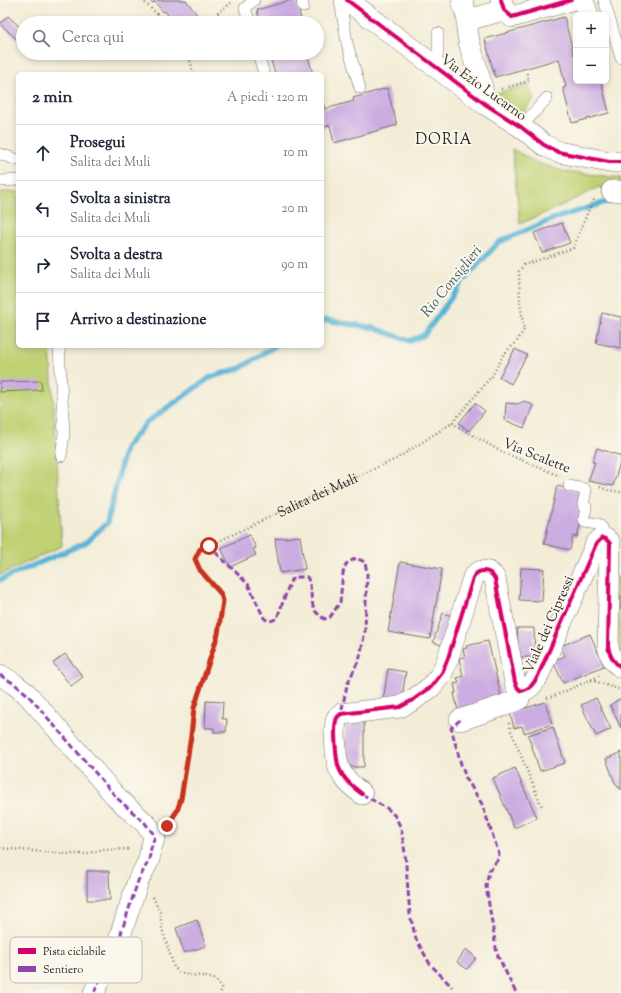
<!DOCTYPE html>
<html lang="it">
<meta charset="utf-8">
<style>
body{margin:0;font-family:"Sorts Mill Goudy",serif;background:#f2f2f3;color:#1f2937}
.controls{position:absolute;right:12px;top:12px;display:grid;overflow:hidden;border-radius:6px;box-shadow:0 2px 6px #0003}
.controls button{width:36px;height:36px;display:grid;place-items:center;padding:0;border:0;border-bottom:1px solid #e0e1e3;background:#fff;color:#1f2937;font:20px sans-serif}
.stop{position:absolute;width:12px;height:12px;margin:-9px;border:3px solid #c8321e;border-radius:50%;background:#fff}
.stop.end{background:#c8321e;border-color:#fff;box-shadow:0 1px 4px #0008}
.list{margin:0;padding:0;list-style:none}
h2{display:flex;justify-content:space-between;align-items:center;height:52px;margin:0;padding:0 16px;font-size:17px}
h2 small{font-size:13px;font-weight:400;color:#747a83}
.list li{display:grid;grid-template-columns:26px 1fr auto;gap:12px;align-items:center;box-sizing:border-box;height:56px;padding:0 16px;border-top:1px solid #e0e1e3}
.list b{display:block;font-size:15px;white-space:nowrap}
.list p{margin:0;font-size:13px;white-space:nowrap;color:#747a83}
.list em{font-size:13px;font-style:normal;color:#747a83}
.icon{flex:none;width:22px;height:22px;fill:none;stroke:currentColor;stroke-width:2;stroke-linecap:round;stroke-linejoin:round}
.map{position:relative;flex:none;width:621px;height:993px;overflow:hidden}
.search{position:absolute;background:#fff;box-shadow:0 2px 6px #0003;left:16px;top:16px;width:308px;height:44px;display:flex;align-items:center;gap:10px;box-sizing:border-box;padding:0 14px;border-radius:22px;color:#747a83;font-size:15px}
.panel{position:absolute;background:#fff;box-shadow:0 2px 6px #0003;left:16px;top:72px;width:308px;height:276px;border-radius:6px}
.map>svg:first-child{display:block}
.green{fill:#c0d173;stroke:#767e4f}
.lines{fill:none;stroke-linecap:round;stroke-linejoin:round}
.stream{stroke:#57b4d5;stroke-width:5.5}
.building{fill:#ccade2}
.lane-casing{stroke:#716f67;stroke-width:12}
.street-casing{stroke:#716f67;stroke-width:22}
.path{stroke:#716f67;stroke-width:2.5;stroke-dasharray:1 3;stroke-linecap:butt}
.lane{stroke:#fff;stroke-width:11}
.street{stroke:#fff;stroke-width:21}
.quiet{stroke:#8e44ad;stroke-width:3;stroke-dasharray:6 3;stroke-linecap:butt}
.cycleway-casing{stroke:#fbf7ec;stroke-width:6}
.cycleway{stroke:#d6006c;stroke-width:4}
.route{stroke:#c8321e;stroke-width:5}
.labels{text-anchor:middle;stroke-width:4;stroke-linejoin:round;paint-order:stroke}
.street-label{font-size:14px;fill:#2b2b2b;stroke:#fbf7ec}
.neighbourhood-label{font-size:15px;letter-spacing:1px;fill:#2b2b2b;stroke:#fbf7ec}
.water-label{font-size:15px;font-style:italic;fill:#3a5b66;stroke:#fbf7ec}
.key{fill:#fbf7ec;stroke:#bdbab2;stroke-width:1}
.key-label{font-size:11px;fill:#2b2b2b}
</style>
<div class="map">
<svg width="621" height="993" viewBox="0 0 621 993">
<rect width="100%" height="100%" fill="#fbf7ec"/>
<filter id="ink" filterUnits="userSpaceOnUse"><feTurbulence type="fractalNoise" baseFrequency=".025" numOctaves="2"/><feDisplacementMap in="SourceGraphic" scale="8" xChannelSelector="R" yChannelSelector="G"/><feConvolveMatrix kernelMatrix="1 2 1 2 8 2 1 2 1" color-interpolation-filters="sRGB"/></filter>
<filter id="wash" filterUnits="userSpaceOnUse"><feTurbulence type="fractalNoise" baseFrequency=".012" numOctaves="4" result="noise"/><feDisplacementMap in="SourceGraphic" scale="16" xChannelSelector="R" yChannelSelector="G"/><feGaussianBlur stdDeviation="0.9" result="paint"/><feColorMatrix in="noise" values="0 0 0 0 0 0 0 0 0 0 0 0 0 0 0 0 0 1.4 0 .05"/><feComposite in="paint" operator="in"/></filter>
<g filter="url(#wash)">
<rect width="100%" height="100%" fill="#f3edd7"/>
<g class="green">
<path d="M528 84 534 99 519 117 491 95Z"/>
<path d="M512 149 538 163 563 171 621 178V186L599 187 559 207 520 224Z"/>
<path d="M0 192H18V346H50L62 546 0 575Z"/>
<path d="M615 578H621V658L613 644Z"/>
</g>
<g class="lines">
<g class="stream">
<path d="M322 322 326 320 374 328 410 341 424 335 465 279 499 242 553 219 606 202 619 201"/>
<path d="M0 580 85 543 107 523 125 448 147 422 211 377 241 368 275 346"/>
</g>
</g>
<g id="blocks">
<g class="building">
<path d="M150 0H186L200 19 195 23H174L165 11 163 12 155 2 152 3Z"/>
<path d="M291 0H296L302 23H260L257 10Z"/>
<path d="M8 16 23 30V43L22 44 0 24Z"/>
<path d="M564 17 574 55H576V81H601L609 113 572 123 563 88 566 87 559 59 495 77 485 39Z"/>
<path d="M269 53H307L313 74H275Z"/>
<path d="M387 88 397 125 334 143 330 125 322 128V101L325 109 354 101 353 98Z"/>
<path d="M562 223 570 243 542 253 534 233Z"/>
<path d="M602 313 621 317V348L596 343Z"/>
<path d="M515 349 527 355 511 384 499 377Z"/>
<path d="M41 381 42 390 0 392V382Z"/>
<path d="M524 401 533 405 524 428 505 420 506 403 518 404Z"/>
<path d="M475 403 485 411 469 431 459 423Z"/>
<path d="M597 448 621 456V459L613 486 588 481 595 462H592Z"/>
<path d="M557 486 583 492 584 507 577 537 573 536 570 550 544 544Z"/>
<path d="M250 535 256 548 253 549 256 555 230 567 221 548Z"/>
<path d="M300 536 305 569 280 573 275 539Z"/>
<path d="M400 562 442 569 430 639 388 632Z"/>
<path d="M521 568 544 569 542 601 519 600Z"/>
<rect x="618" y="596" width="3" height="12"/>
<path d="M443 613 454 617 444 646 433 642Z"/>
<path d="M517 628H534L535 657H519Z"/>
<path d="M590 634 604 666 563 683 553 661 565 656 561 646Z"/>
<path d="M488 641 502 700 458 711 454 693H456L454 684 459 683 457 678 463 676 459 658 465 657 463 649 467 648 466 646Z"/>
<path d="M65 654 83 677 71 686 53 663Z"/>
<path d="M388 669 406 672 401 704 383 701Z"/>
<path d="M596 698 611 729 596 736 581 705Z"/>
<path d="M621 698V728L610 705Z"/>
<path d="M206 701 223 702 222 719H227L226 732H214V728H205Z"/>
<path d="M545 702 552 724 524 733 522 726 514 728 510 713Z"/>
<path d="M364 717V767H350V765H344L345 726 348 721Z"/>
<path d="M553 727 565 763 540 771 528 735Z"/>
<path d="M621 752V790L619 787 615 783 606 759Z"/>
<path d="M515 768 537 818 514 828 493 778Z"/>
<path d="M87 871H109L110 900H87Z"/>
<path d="M197 920 206 946 184 953 176 928Z"/>
<path d="M466 949 476 958 467 969 457 962Z"/>
</g>
</g>
</g>
<g filter="url(#ink)">
<use href="#blocks" fill-opacity="0" stroke="#716f67" stroke-width="1"/>
<g class="lines">
<g class="lane-casing">
<g id="lane">
<path d="M302 0 303 7"/>
<path d="M340 0 347 43 360 88"/>
<path d="M604 0 621 58"/>
<path d="M250 23 245 8 254 0"/>
<path d="M258 53 264 74"/>
<path d="M436 67 438 50V33"/>
<path d="M521 127 547 98"/>
<path d="M0 154 18 160"/>
<path d="M0 181 18 180"/>
<path d="M59 346 64 434 61 456"/>
<path d="M569 486 584 489 586 491 583 504 586 507 584 519 585 522 598 524 601 527 602 538"/>
</g>
</g>
<g class="street-casing">
<g id="street">
<path d="M347 0 485 104 521 127 544 145 558 152 609 162H621"/>
<path d="M462 0 468 20 467 29 469 42 481 83 485 104"/>
<path d="M501 0 504 10 512 17 571 0"/>
<path d="M583 0 588 15"/>
<path d="M468 20 504 10"/>
<path d="M612 191H621"/>
<path d="M0 675 13 683 27 694 118 799 145 823 155 836 151 848 149 860 138 881 122 930 115 956 108 970 99 981 94 993"/>
<path d="M460 720 505 705 519 699 521 691"/>
<path d="M362 794C353 787 343 779 339 768 336 761 333 724 337 718 338 716 340 715 341 714L400 707 413 700 431 687 442 673 448 658 473 578C478 568 490 569 495 579L515 682 517 687 521 691C530 689 532 685 537 678L596 544 602 538C606 539 608 540 610 544L608 647C610 656 613 662 621 667"/>
</g>
</g>
<g class="path">
<path d="M142 0 167 23"/>
<path d="M205 23 231 3"/>
<path d="M188 53 194 74"/>
<path d="M501 89 529 81 526 71"/>
<path d="M452 423 502 452 560 476"/>
<path d="M600 487 608 490 621 492"/>
<path d="M591 680 621 690"/>
<path d="M547 698 557 695 601 675"/>
<path d="M509 723 511 731 542 807"/>
<path id="s1" d="M169 823 177 811 181 799 191 736 194 708 218 634 223 601 221 594 200 571 195 559 200 549 209 546 309 498 396 459 452 423 492 376 504 354 517 341 524 330 520 302 519 271 524 265 573 248 592 202 595 199"/>
<path d="M0 848 67 854H84L104 850 131 849"/>
<path d="M153 897 160 912 162 929 174 967 179 972 188 975 202 976 215 979 220 985 222 989 220 993"/>
</g>
<use href="#lane" class="lane"/>
<use href="#street" class="street"/>
<g class="quiet">
<path d="M209 546 248 584 264 618C268 622 273 621 277 618L291 580 298 577H307C313 587 309 602 316 612 318 614 321 616 324 619L330 617 333 613 340 602 343 573 346 564 356 558 365 562 367 573 365 631 360 657 347 685 341 714"/>
<path d="M0 675 13 683 27 694 118 799 145 823 155 836 151 848 149 860 138 881 122 930 115 956 108 970 99 981 94 993"/>
<path d="M460 720 451 728 461 764 466 778 482 804 499 854 498 859 489 871 486 886 497 954 516 993"/>
<path d="M362 794 388 809 395 816 401 828 405 853 410 915 416 939 430 964 452 987"/>
</g>
<g class="cycleway-casing">
<g id="cycleway">
<path d="M347 0 485 104 521 127 544 145 558 152 609 162H621"/>
<path d="M501 0 504 10 512 17 571 0"/>
<path d="M362 794C353 787 343 779 339 768 336 761 333 724 337 718 338 716 340 715 341 714L400 707 413 700 431 687 442 673 448 658 473 578C478 568 490 569 495 579L515 682 517 687 521 691C530 689 532 685 537 678L596 544 602 538C606 539 608 540 610 544L608 647C610 656 613 662 621 667"/>
</g>
</g>
<use href="#cycleway" class="cycleway"/>
</g>
</g>
<g class="lines" filter="url(#ink)">
<path class="route" d="M167 826 177 811 181 799 191 736 194 708 218 634 223 601 221 594 200 570 195 559 200 549 209 546"/>
</g>
<g class="labels">
<g class="street-label">
<text transform="translate(484 87) rotate(36)" y="5">Via Ezio Lucarno</text>
<text transform="translate(537 455) rotate(22)" y="5">Via Scalette</text>
<text dy="5" stroke="none"><textPath href="#s1" startOffset="422">Salita dei Muli</textPath></text>
<text transform="translate(548 624) rotate(-66)" y="5">Viale dei Cipressi</text>
</g>
<g class="neighbourhood-label">
<text x="444" y="144">DORIA</text>
</g>
<g class="water-label">
<text transform="translate(451 281) rotate(-51)" y="5">Rio Consiglieri</text>
</g>
</g>
<rect x="10" y="937" width="132" height="46" rx="6" class="key"/>
<rect x="18" y="948" width="18" height="6" fill="#d6006c"/>
<rect x="18" y="966" width="18" height="6" fill="#8e44ad"/>
<g class="key-label">
<text x="43" y="955">Pista ciclabile</text>
<text x="43" y="973">Sentiero</text>
</g>
</svg>
<div class="controls">
<button>+</button>
<button>−</button>
</div>
<div class="stop" style="left:209px;top:546px"></div>
<div class="stop end" style="left:167px;top:826px"></div>
<div class="search"><svg class="icon" aria-label="search" viewBox="0 0 24 24"><circle cx="10" cy="10" r="6"/><path d="M15 15l6 6"/></svg>Cerca qui</div>
<section class="panel">
<h2>2 min<small>A piedi · 120 m</small></h2>
<ul class="list">
<li><svg class="icon" aria-label="ahead" viewBox="0 0 24 24"><path d="M12 20V5M6 11l6-6 6 6"/></svg><div><b>Prosegui</b><p>Salita dei Muli</p></div><em>10 m</em></li>
<li><svg class="icon" aria-label="left" viewBox="0 0 24 24"><path d="M17 20v-9H6M10 6l-5 5 5 5"/></svg><div><b>Svolta a sinistra</b><p>Salita dei Muli</p></div><em>20 m</em></li>
<li><svg class="icon" aria-label="right" viewBox="0 0 24 24"><path d="M7 20v-9h11M14 6l5 5-5 5"/></svg><div><b>Svolta a destra</b><p>Salita dei Muli</p></div><em>90 m</em></li>
<li><svg class="icon" aria-label="arrive" viewBox="0 0 24 24"><path d="M6 21V4h12l-3 4 3 4H6"/></svg><div><b>Arrivo a destinazione</b></div></li>
</ul>
</section>
</div>
